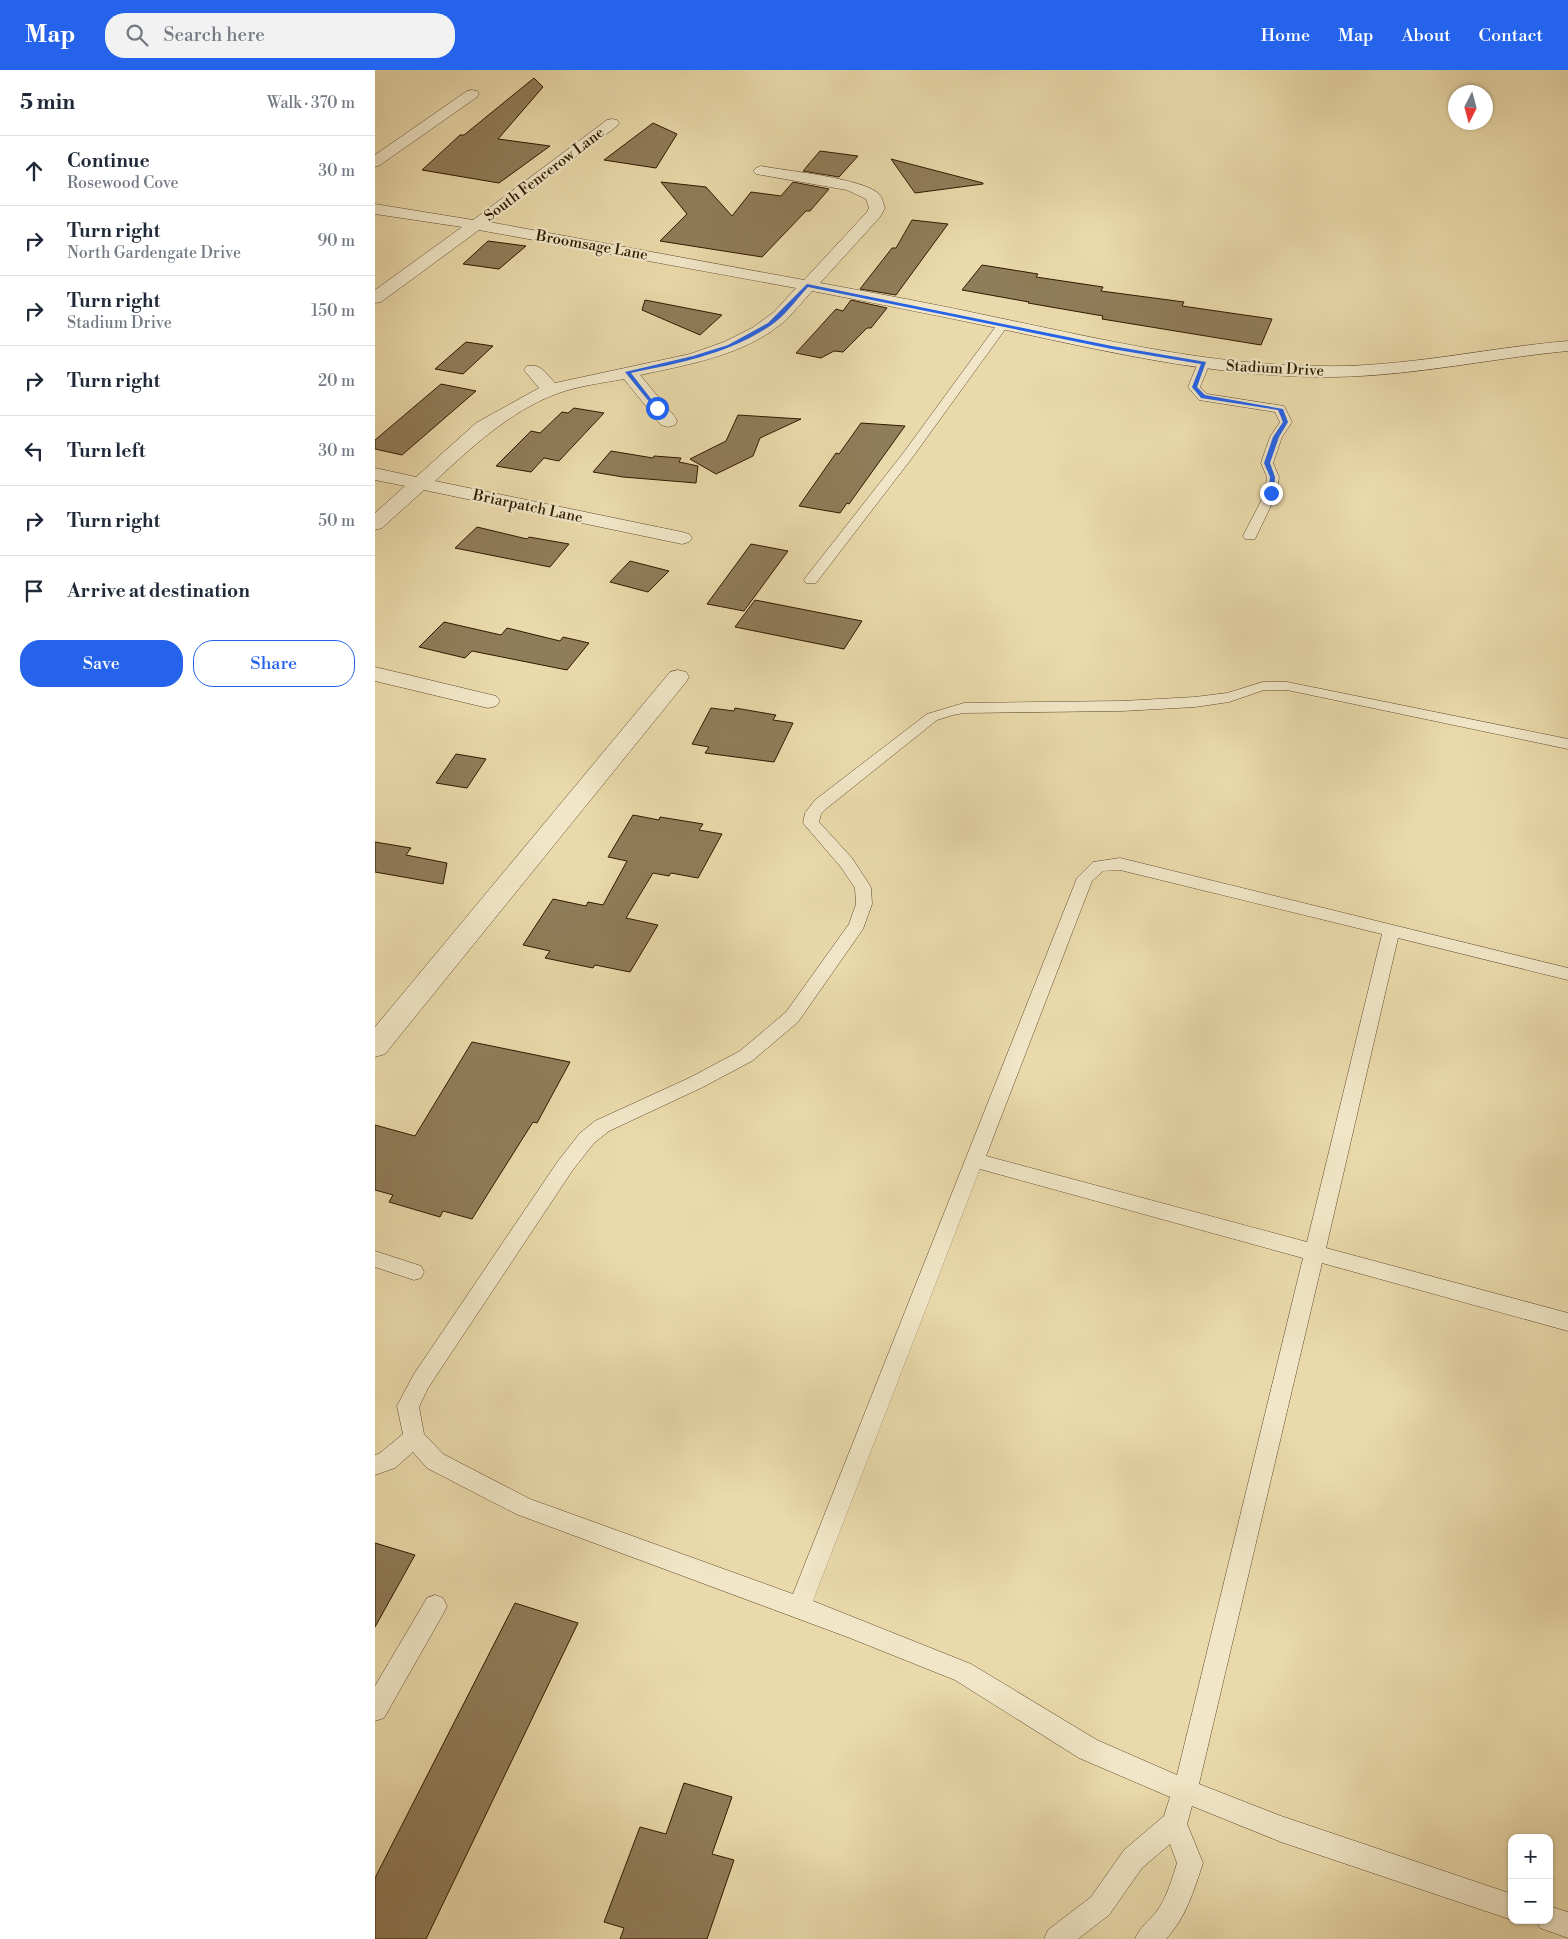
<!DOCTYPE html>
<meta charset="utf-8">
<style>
body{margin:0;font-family:"Libre Bodoni",serif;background:#f2f2f3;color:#1f2937}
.controls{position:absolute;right:15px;bottom:15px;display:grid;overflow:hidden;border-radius:10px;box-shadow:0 1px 4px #0004}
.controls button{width:45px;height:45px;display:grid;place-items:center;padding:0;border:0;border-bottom:1px solid #e0e1e3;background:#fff;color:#1f2937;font:25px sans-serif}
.compass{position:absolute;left:1073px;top:15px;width:45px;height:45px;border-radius:50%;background:#fff;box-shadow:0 1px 4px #0004;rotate:186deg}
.stop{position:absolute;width:15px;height:15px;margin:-11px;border:4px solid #2563eb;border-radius:50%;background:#fff}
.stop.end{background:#2563eb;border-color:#fff;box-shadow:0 1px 5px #0008}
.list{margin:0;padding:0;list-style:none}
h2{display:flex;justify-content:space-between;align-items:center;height:65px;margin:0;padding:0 20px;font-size:21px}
h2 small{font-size:16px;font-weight:400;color:#747a83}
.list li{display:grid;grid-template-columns:32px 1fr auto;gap:15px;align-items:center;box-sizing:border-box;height:70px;padding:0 20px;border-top:1px solid #e0e1e3}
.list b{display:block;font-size:19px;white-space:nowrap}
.list p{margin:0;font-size:16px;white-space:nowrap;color:#747a83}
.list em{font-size:16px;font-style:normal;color:#747a83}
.actions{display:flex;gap:10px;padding:15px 20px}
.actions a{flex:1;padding:11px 0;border:1px solid #2563eb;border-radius:20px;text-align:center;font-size:18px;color:#2563eb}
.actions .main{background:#2563eb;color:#fff}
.icon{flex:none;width:28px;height:28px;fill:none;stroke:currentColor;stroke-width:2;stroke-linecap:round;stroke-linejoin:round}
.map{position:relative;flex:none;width:1193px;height:1869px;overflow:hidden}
header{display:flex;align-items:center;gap:30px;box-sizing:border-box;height:70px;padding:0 25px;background:#2563eb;color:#fff}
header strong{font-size:24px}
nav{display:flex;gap:28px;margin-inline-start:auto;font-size:18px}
.search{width:350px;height:45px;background:#f2f2f3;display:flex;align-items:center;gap:12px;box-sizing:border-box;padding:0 18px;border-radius:20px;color:#747a83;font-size:19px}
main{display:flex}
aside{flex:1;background:#fff}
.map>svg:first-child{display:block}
.building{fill:#907d59;stroke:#2f1900}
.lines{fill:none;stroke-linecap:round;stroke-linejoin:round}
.lane-casing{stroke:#5e492b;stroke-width:1}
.street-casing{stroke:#5e492b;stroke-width:1}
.lane{fill:#f1e7c8;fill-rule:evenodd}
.street{fill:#f1e7c8;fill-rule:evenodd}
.route{fill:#2563eb}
.labels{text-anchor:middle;stroke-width:4.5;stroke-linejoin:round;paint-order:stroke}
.far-street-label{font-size:15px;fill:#2f1900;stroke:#f1e7c8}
</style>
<header>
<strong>Map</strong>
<div class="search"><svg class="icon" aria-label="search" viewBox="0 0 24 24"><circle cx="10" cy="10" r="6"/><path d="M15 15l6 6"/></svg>Search here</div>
<nav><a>Home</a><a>Map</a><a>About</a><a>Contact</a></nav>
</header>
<main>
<aside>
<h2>5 min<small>Walk · 370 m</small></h2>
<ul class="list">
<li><svg class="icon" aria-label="ahead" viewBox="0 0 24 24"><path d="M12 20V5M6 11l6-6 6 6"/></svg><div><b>Continue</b><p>Rosewood Cove</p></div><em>30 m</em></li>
<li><svg class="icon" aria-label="right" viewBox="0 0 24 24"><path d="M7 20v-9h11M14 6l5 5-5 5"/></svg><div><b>Turn right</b><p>North Gardengate Drive</p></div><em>90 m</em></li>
<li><svg class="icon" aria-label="right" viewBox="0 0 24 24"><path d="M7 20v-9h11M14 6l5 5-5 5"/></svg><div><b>Turn right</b><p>Stadium Drive</p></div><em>150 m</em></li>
<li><svg class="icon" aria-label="right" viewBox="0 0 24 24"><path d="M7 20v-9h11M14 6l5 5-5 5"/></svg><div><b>Turn right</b></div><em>20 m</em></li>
<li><svg class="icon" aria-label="left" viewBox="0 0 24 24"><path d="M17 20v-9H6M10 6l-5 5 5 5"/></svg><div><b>Turn left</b></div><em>30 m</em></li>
<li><svg class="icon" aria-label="right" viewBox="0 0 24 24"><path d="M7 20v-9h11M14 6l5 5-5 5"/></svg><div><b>Turn right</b></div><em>50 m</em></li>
<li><svg class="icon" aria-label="arrive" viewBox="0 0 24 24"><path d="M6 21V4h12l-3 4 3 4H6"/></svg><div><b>Arrive at destination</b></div></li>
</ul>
<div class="actions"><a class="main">Save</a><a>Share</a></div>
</aside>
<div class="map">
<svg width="1193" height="1869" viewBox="0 0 1193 1869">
<rect width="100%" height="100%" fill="#eadaab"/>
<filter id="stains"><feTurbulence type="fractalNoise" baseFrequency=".004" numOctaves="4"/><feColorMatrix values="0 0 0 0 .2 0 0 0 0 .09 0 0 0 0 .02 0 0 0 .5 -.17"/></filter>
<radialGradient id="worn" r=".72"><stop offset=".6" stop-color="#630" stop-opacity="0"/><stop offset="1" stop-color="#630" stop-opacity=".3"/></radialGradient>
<g class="building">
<path d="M159 8 168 17 123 69 175 76 124 113 47 100 85 65H89Z"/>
<path d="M278 53 302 64 281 98 229 90Z"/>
<path d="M445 81 483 86 464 107 428 101Z"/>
<path d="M516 89 608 113V114L540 123Z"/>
<path d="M286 112 331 117 357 146 376 122 406 126 418 112 454 119 435 141H431L387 187 285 171 312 144Z"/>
<path d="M537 150 573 154 521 225 485 219 517 178H521Z"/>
<path d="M113 171 151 176 124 199 88 194Z"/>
<path d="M607 195 663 204 661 207 728 217 726 221 809 232 807 236 897 249 886 275 727 249 728 246 653 233 654 232 587 220Z"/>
<path d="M270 230 347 245 325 265 267 240Z"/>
<path d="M476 230 512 238 496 258H492L468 282 459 281 446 288 421 283 461 239 468 241Z"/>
<path d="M91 272 118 276 88 304 60 299Z"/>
<path d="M66 314 101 321 27 385 0 379V370Z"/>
<path d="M199 338 229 343 184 391 169 388 156 402 121 396 156 361 165 363 187 342 193 343Z"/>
<path d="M363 345 426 349 385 368 378 386 341 404 315 389 351 371Z"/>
<path d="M486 353 530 356 474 434 472 433 465 443 424 436 461 383 464 384Z"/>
<path d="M236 381 278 388 279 386 306 388 304 392 323 396 321 413 248 407 218 402Z"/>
<path d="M102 457 152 469 154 467 194 474 175 497 80 478Z"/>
<path d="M376 474 413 481 369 541 332 534Z"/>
<path d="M255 491 294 501 273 522 235 512Z"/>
<path d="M380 530 487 551 469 579 360 557Z"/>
<path d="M69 552 126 565 132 558 185 571 188 567 214 573 192 600 97 581 90 588 44 577Z"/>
<path d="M336 638 359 641 360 638 401 645 398 650 418 653 399 692 330 683 334 677 317 674Z"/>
<path d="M81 684 111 689 92 718 61 713Z"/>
<path d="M258 745 284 750 285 747 328 754 324 760 347 764 323 808 296 803 294 806 278 803 251 848 283 855 255 902 220 895 218 898 170 888 175 881 148 875 178 829 211 836 213 832 228 835 252 791 233 787Z"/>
<path d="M0 772 36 778 31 785 72 793 68 814 0 802Z"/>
<path d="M97 972 195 992 162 1053 158 1052 97 1149 68 1141 65 1147 14 1132 18 1125 0 1120V1055L40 1066Z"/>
<path d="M0 1473 40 1485 0 1557Z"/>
<path d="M140 1533 203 1553 51 1869H0V1808Z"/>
<path d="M309 1713 357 1727 337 1784 359 1790 332 1869H245L249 1858 229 1852 265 1757 291 1764Z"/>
</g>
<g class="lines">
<g class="lane-casing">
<g id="lane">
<path d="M628 251 634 254 537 388 441 513H431L429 510 431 507 529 382 624 252Z"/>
<path d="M829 290 835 293 825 317 832 324 909 336 917 352 907 367 898 393 904 407 902 423 880 469H870L868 466 890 423 892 407 886 393 895 367 905 352 900 342 824 330 813 317 823 293Z"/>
<path d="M888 612H912L1193 669V679L912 620H889L854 632 820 637 747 641 589 643 578 645 562 650 452 738 446 744 444 752 477 788 494 814 496 818 497 834 488 859 423 952 377 991 326 1018 234 1061 219 1073 197 1101 53 1318 44 1337 49 1364 68 1384 155 1429 418 1524 702 808 718 792 745 788 1193 898V910L1023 868 951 1178 1193 1243V1261L947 1193 824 1714 906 1746 1137 1824V1850L906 1772 817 1736 812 1754 828 1793C819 1820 811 1848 791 1869H760C765 1857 774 1851 782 1841 792 1827 797 1809 802 1793L795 1774 767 1798 734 1845 703 1869H669L673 1860 716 1827 749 1780 789 1746 795 1727 704 1688 580 1610 475 1568 141 1444 52 1398 38 1382 20 1398 0 1405V1385L5 1383 28 1364 22 1336 39 1304 183 1091 205 1063 220 1051 314 1008 365 981 411 942 474 854 481 834 480 818 465 796 428 753 430 743 440 730 552 644 589 633 747 631 820 627 852 623ZM745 800 1007 864 932 1172 611 1086 717 811 728 801ZM605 1099 928 1188 802 1705 722 1670 596 1594 438 1531Z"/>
<path d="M0 1181 46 1196 49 1202 46 1208 39 1210 0 1197Z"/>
<path d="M60 1525 68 1528 72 1536 68 1544 9 1648 0 1651V1616L52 1528Z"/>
<path d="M1174 1836 1193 1842V1868L1165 1858 1161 1850H1174Z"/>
</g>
</g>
<g class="street-casing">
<g id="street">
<path d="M97 20 102 21 104 24 102 27 5 95 0 97V85L92 21Z"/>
<path d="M237 49 242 50 244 53 242 56 114 152 429 210 492 142 494 138 491 129 472 120 381 104 378 101 381 98 386 96C411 101 488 108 504 124 507 127 508 133 510 138L505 147 445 213C505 224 565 235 624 248 730 270 835 295 943 296 1028 298 1109 278 1193 271V281C1110 289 1029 308 945 307 835 306 729 281 622 258 560 245 499 233 437 221 428 231 420 241 411 250 371 285 316 294 265 305L300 347 302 351 300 355 293 357 286 355 249 309C227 313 202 316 181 324 134 342 97 377 60 411L307 462 314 464 317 468 314 472 307 474 49 420 7 458 0 460V443L30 416 0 410V398L41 407 101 353 164 318 149 300 152 296C165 293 171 303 180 313L315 284 349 272 377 258 399 242 421 218 104 160 6 232 0 233V220L87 157 0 144V134L98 150 232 50Z"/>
<path d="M0 597 121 626 125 631 121 636 113 638 0 611Z"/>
<path d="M303 600 311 602 314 607 311 612 10 984 0 987V957L295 602Z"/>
</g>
</g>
<use href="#lane" class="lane"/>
<use href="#street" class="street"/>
</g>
<path class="route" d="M432 214 737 276 831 292 822 317 830 325 908 339 913 352 904 367 895 393 900 407 899 423 896 424 893 423 895 407 889 393 898 367 908 352 903 340 826 328 817 317 826 294 737 279 433 217C421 230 409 247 395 256 353 284 305 293 256 303L284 339H280L250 302 318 286 353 275 393 253Z"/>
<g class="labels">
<g class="far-street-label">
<text transform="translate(169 104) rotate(-37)" y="5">South Fencerow Lane</text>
<text transform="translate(217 175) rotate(10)" y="5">Broomsage Lane</text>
<text transform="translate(900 298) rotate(3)" y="5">Stadium Drive</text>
<text transform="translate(153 436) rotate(12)" y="5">Briarpatch Lane</text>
</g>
</g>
<rect width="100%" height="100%" filter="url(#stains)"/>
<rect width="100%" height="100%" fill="url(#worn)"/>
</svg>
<div class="controls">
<button>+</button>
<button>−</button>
</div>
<svg class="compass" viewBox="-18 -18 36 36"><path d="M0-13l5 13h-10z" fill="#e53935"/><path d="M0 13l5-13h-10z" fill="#747a83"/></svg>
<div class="stop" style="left:282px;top:338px"></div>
<div class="stop end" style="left:896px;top:423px"></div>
</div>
</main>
